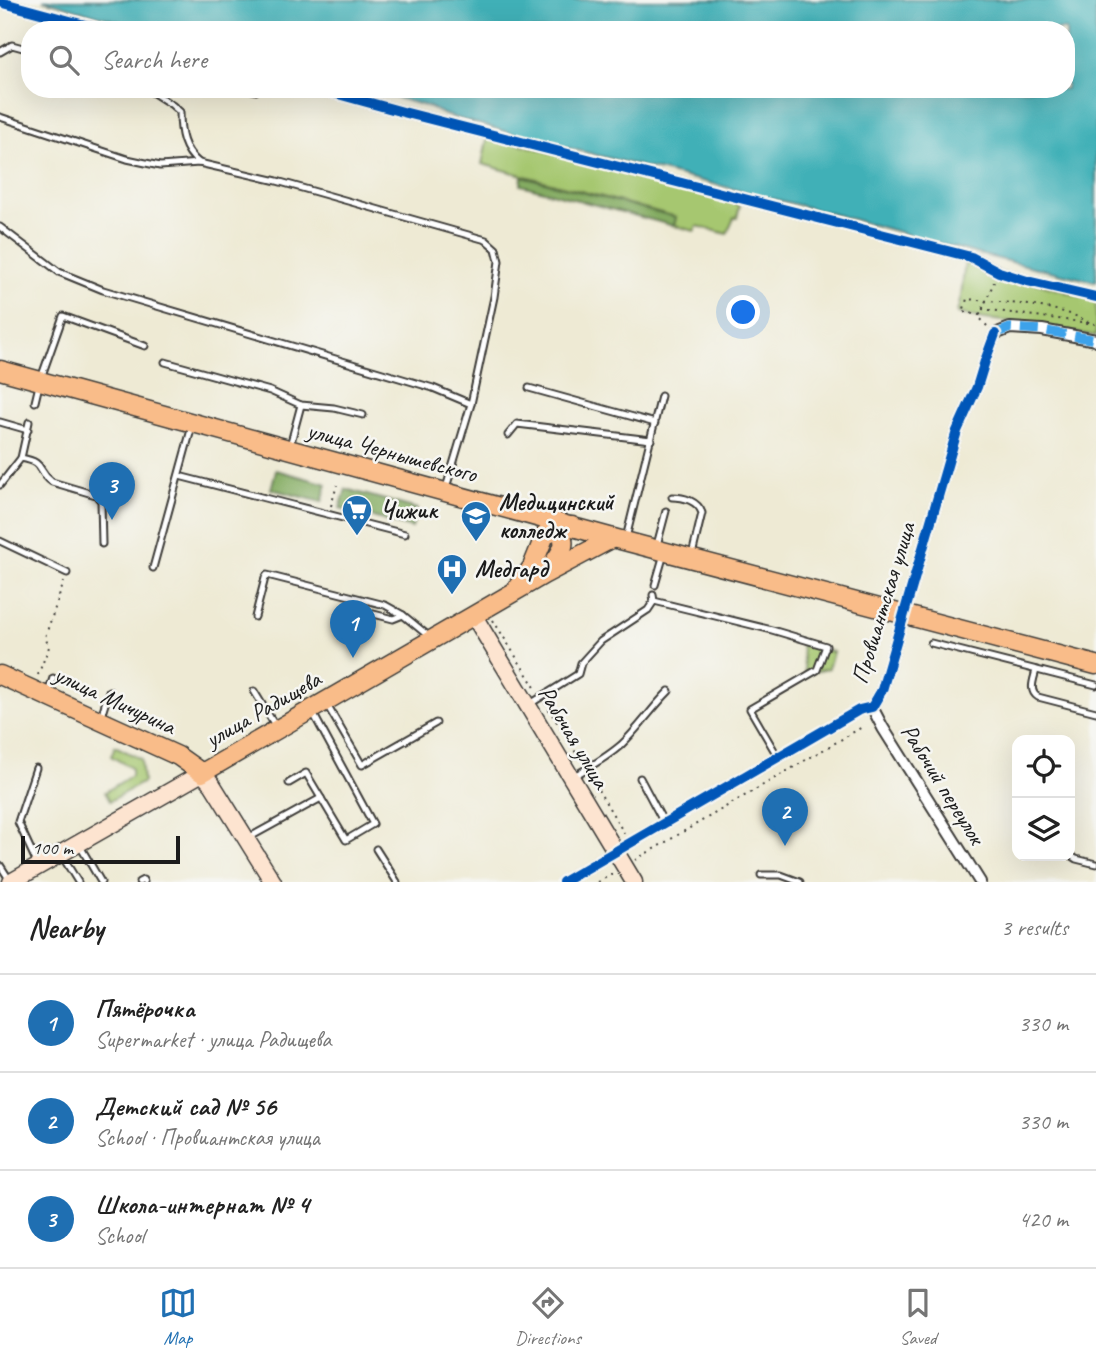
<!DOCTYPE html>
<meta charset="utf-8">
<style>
body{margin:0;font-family:Caveat,sans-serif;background:#f6f6f6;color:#222}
.controls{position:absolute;right:21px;bottom:21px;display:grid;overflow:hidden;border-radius:14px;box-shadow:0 7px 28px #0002}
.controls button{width:63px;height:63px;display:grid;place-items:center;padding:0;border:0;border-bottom:2px solid #e0e0e0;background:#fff;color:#222;font:35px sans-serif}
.scale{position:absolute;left:21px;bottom:18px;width:159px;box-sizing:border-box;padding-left:7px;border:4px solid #1c1c1c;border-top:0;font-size:19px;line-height:24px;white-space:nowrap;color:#1c1c1c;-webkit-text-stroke:5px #f6f6f2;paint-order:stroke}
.you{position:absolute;left:744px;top:313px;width:24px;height:24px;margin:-18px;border:5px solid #fff;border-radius:50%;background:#1a73e8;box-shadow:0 0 0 10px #1a73e833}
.badge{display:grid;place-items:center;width:46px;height:46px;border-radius:50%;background:#1f6fb2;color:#fff;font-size:23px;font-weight:700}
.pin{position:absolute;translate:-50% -58px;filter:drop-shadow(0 2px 4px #0008)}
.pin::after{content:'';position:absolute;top:37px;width:24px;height:21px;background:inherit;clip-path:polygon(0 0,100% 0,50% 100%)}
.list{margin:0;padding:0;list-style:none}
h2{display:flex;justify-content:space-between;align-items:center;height:91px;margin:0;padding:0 28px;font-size:30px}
h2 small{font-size:23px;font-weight:400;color:#767676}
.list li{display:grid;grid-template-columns:46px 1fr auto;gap:21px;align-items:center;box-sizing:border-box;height:98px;padding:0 28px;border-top:2px solid #e0e0e0}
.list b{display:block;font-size:26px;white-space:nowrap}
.list p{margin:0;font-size:23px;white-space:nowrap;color:#767676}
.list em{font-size:23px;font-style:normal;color:#767676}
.icon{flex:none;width:38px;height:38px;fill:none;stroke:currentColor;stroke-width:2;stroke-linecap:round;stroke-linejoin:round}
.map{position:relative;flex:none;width:1096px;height:882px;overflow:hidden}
.search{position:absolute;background:#fff;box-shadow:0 7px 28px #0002;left:21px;right:21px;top:21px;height:77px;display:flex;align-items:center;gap:18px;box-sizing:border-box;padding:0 24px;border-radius:28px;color:#767676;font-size:26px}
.sheet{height:385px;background:#fff}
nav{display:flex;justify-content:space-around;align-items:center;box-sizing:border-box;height:98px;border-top:2px solid #e0e0e0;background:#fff;font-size:19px;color:#767676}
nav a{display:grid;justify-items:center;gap:4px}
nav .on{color:#1f6fb2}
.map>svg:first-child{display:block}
.green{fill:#a6c770;stroke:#617246;stroke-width:2}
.forest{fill:#84ac62;stroke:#50643f;stroke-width:2}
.water{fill:#3fb0b7;stroke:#2e666a;stroke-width:2}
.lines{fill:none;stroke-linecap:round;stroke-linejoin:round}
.lane-casing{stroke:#3c3b38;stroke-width:9}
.street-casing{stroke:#3c3b38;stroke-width:14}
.secondary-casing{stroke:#3c3b38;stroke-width:19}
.primary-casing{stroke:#3c3b38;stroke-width:21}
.path{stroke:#3c3b38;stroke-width:2;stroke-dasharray:2 5;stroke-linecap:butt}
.lane{stroke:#fff;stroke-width:5}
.street{stroke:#fff;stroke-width:10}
.secondary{stroke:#fde4d0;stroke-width:16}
.primary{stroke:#f9bc89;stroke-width:18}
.quiet{stroke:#3da2ea;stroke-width:9;stroke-dasharray:18 9;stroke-linecap:butt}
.cycleway-casing{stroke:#f6f6f2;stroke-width:15}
.cycleway{stroke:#0057b8;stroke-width:10}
.labels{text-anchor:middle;stroke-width:5;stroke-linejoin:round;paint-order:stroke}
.street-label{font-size:24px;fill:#1c1c1c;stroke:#f6f6f2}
.poi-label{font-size:24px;font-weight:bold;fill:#1c1c1c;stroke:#f6f6f2;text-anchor:start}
</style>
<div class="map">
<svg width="1096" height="882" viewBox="0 0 1096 882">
<rect width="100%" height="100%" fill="#f6f6f2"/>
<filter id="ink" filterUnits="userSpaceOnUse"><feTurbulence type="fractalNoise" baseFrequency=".0143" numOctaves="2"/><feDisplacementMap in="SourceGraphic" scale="14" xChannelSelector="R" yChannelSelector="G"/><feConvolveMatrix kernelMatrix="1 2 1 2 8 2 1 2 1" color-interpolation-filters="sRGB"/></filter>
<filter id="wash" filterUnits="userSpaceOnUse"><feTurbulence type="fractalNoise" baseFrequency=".00686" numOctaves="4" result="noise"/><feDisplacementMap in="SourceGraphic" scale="28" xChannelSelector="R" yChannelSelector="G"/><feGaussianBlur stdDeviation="1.57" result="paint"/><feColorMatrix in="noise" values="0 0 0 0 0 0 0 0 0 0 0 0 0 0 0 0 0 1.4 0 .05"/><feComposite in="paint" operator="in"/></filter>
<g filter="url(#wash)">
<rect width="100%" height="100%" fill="#eeead4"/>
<g class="green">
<path d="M488 135 740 205 737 218H734L727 234 697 226 695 231 674 226 676 217 482 164Z"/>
<path d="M965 262 1096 301V336L1025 323 984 319 957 313 961 296Z"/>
<path d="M801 644 833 652 828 669 805 674Z"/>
<path d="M115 746 141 759 143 782 110 801 105 792 131 776V768L111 756Z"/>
</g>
<g class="forest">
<path d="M522 176 676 217 674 226 521 185Z"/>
<path d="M276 470 327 484 322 502 271 489Z"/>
<path d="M346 489 417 509 412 528 340 508Z"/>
</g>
<path class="water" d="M43 0H1096V282L978 254 830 213 548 143 445 115 429 107 365 89H1066V30H149Z"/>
</g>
<g filter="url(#ink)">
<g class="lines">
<g class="lane-casing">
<g id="lane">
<path d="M0 52 12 45 30 50"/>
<path d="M147 89 172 105 180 112C180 133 183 150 199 163"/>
<path d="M248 89 256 91"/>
<path d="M0 117 127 159 160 166 199 163 277 181 486 240 496 249 499 261 494 297 471 404 446 488"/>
<path d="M0 227 59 272 103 290 433 388 471 404"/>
<path d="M165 362 270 391 301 405 334 408 363 415"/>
<path d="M529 388 655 423"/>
<path d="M35 402 40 381 63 316 145 346"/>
<path d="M0 422 28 430"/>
<path d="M508 435 517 424 651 440"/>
<path d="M290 446 301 405"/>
<path d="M21 458C47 463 35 469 52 482L96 495 101 501 102 544"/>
<path d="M179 476 405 534"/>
<path d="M0 485 21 458 29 422"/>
<path d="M672 497C684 497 698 501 702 513L692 555"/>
<path d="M626 538 661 396"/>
<path d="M0 541 67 573"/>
<path d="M657 545 666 511"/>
<path d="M153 568 192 426"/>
<path d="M655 585 664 554"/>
<path d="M653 595 654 601 772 630 826 646 817 670 750 709 778 757"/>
<path d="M255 617 265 578 267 575 385 605 403 615 431 638"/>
<path d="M350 617 362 611 393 619 403 615"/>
<path d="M931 643 1096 685"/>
<path d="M1036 670C1034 679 1028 691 1038 697L1096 712"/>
<path d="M254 691 276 727"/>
<path d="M48 693 53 678"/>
<path d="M530 704 578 674 581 663 601 641 648 610 654 601"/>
<path d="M327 705 362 765 436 723"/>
<path d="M101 717 109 691"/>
<path d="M36 768 18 822 37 863"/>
<path d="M574 776C590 767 607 757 621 745 639 728 652 708 669 691"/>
<path d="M640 778 664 823"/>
<path d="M289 783 306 773 346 840 373 824 313 713"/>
<path d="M250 837 321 798"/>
<path d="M80 846 101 882"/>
<path d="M376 849 397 882"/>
<path d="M1070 855 1076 859 1096 864"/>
<path d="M62 856 78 882"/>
<path d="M0 865 9 879"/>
<path d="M761 875H781L800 882"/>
<path d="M139 882 143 880 144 882"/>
</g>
</g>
<g class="street-casing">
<g id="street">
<path d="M0 2 103 30"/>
<path d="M320 89 403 112 971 257 999 272 1027 281 1096 297"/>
<path d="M872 707 883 728 980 882"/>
<path d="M563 882 859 710 872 707 882 690 957 431 977 387 985 361 995 334 1010 328 1042 330 1096 340"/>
</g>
</g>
<g class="secondary-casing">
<g id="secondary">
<path d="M474 616 634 882"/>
<path d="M11 882 202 773 212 784 273 882"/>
</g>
</g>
<g class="primary-casing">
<g id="primary">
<path d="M0 370 613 538 1096 665"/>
<path d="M549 569C564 549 570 543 554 521"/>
<path d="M518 586 532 567 545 535 550 532 572 526"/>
<path d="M0 675 178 756 202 773 545 574 613 538"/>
</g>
</g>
<g class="path">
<path d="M982 309 1096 324"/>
<path d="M980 315 963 312 967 299C1004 303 1059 304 1090 323"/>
<path d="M987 326 979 317 994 282"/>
<path d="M331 506 337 485"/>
<path d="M493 620 536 689"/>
<path d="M38 675 49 647 45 637 64 582"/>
<path d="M545 703 581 761"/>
<path d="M591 778 624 833"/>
<path d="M635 860 864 726"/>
<path d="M598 882 612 874"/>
</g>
<use href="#lane" class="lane"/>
<use href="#street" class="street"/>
<use href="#secondary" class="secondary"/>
<use href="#primary" class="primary"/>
<path class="quiet" d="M995 334 1010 328 1042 330 1096 340"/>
<g class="cycleway-casing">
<g id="cycleway">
<path d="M0 2 103 30"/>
<path d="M320 89 403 112 971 257 999 272 1027 281 1096 297"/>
<path d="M563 882 859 710 872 707 882 690 957 431 977 387 985 361 995 334"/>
</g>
</g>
<use href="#cycleway" class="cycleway"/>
</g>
</g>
<defs>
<g id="supermarket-pin" transform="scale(1.575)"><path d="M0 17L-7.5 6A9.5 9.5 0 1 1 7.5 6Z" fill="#1f6fb2" stroke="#f6f6f2"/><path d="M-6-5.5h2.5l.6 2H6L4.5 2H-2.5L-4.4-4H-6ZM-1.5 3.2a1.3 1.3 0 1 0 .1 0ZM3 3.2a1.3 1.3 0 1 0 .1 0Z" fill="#fff"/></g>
<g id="university-pin" transform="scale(1.575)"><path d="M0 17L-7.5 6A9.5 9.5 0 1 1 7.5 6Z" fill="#1f6fb2" stroke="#f6f6f2"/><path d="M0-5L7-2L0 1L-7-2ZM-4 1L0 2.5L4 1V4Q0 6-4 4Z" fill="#fff"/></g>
<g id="hospital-pin" transform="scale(1.575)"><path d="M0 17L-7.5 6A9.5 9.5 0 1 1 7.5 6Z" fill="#1f6fb2" stroke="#f6f6f2"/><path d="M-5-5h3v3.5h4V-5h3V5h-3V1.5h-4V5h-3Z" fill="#fff"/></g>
</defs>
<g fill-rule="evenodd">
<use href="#supermarket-pin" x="357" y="510"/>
<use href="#university-pin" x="476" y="516"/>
<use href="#hospital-pin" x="452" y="569"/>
</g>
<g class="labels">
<g class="street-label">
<text transform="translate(392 452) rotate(15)" y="8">улица Чернышевского</text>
<text transform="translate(883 603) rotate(-73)" y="8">Провиантская улица</text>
<text transform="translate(115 700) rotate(25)" y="8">улица Мичурина</text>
<text transform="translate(263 709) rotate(-30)" y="8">улица Радищева</text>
<text transform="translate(574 737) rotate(59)" y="8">Рабочая улица</text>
<text transform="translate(943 784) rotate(58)" y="8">Рабочий переулок</text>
</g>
<g class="poi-label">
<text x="499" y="510">Медицинский<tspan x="499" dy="28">колледж</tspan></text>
<text x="380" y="518">Чижик</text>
<text x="475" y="577">Медгард</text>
</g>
</g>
</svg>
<div class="controls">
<button><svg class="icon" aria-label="locate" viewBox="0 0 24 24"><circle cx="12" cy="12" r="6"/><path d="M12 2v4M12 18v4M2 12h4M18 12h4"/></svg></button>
<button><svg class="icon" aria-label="layers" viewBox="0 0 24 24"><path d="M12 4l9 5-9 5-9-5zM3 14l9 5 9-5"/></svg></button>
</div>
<div class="scale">100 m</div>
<div class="you"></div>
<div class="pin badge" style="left:353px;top:658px">1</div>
<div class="pin badge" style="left:785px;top:846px">2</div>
<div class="pin badge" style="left:112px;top:520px">3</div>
<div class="search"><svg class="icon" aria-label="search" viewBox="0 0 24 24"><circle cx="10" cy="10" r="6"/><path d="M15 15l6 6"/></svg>Search here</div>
</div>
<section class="sheet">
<h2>Nearby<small>3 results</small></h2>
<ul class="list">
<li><span class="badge">1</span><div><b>Пятёрочка</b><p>Supermarket · улица Радищева</p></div><em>330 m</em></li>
<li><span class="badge">2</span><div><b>Детский сад № 56</b><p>School · Провиантская улица</p></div><em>330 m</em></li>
<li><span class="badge">3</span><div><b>Школа-интернат № 4</b><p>School</p></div><em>420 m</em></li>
</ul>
</section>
<nav>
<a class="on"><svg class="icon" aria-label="map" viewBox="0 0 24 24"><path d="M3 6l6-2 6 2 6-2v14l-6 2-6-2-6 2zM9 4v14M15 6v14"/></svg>Map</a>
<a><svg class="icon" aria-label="directions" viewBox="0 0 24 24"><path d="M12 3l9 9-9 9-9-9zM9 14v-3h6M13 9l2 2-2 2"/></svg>Directions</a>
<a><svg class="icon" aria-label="saved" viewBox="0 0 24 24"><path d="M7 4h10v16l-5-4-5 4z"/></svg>Saved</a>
</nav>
